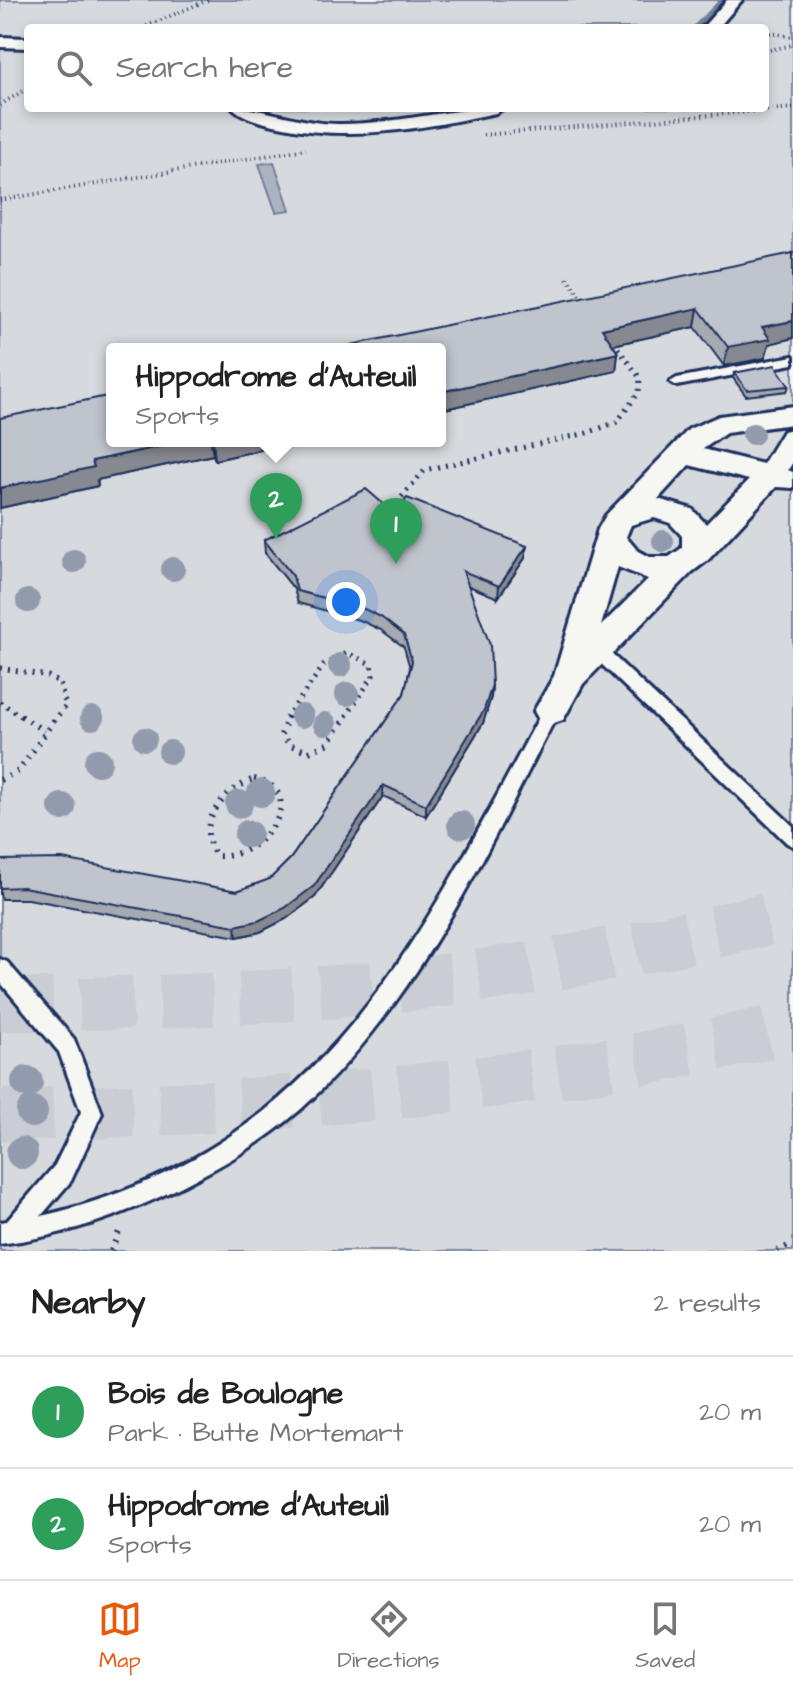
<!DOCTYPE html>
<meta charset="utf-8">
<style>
body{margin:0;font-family:"Architects Daughter",sans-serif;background:#f2f2f2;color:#222}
.you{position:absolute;left:346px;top:602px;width:28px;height:28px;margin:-20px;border:6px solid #fff;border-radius:50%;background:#1a73e8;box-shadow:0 0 0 12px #1a73e833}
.badge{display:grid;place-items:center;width:52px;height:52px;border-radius:50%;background:#ea580c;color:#fff;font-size:26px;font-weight:700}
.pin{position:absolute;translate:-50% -66px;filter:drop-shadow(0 2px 4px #0008)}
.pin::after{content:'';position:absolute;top:42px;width:28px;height:24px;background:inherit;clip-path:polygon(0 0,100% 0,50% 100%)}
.popup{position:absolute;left:106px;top:343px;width:340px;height:104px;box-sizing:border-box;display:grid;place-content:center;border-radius:8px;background:#fff;filter:drop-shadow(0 2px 6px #0005);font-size:26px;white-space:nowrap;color:#767676}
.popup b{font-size:30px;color:#222}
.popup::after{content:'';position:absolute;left:50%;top:100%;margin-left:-16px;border:16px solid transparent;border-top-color:#fff}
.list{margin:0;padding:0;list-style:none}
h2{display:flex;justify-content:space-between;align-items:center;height:104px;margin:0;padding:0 32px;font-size:34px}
h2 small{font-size:26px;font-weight:400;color:#767676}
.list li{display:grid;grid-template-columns:52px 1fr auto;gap:24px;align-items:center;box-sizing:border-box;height:112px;padding:0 32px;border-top:2px solid #e0e0e0}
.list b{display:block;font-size:30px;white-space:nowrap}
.list p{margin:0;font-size:26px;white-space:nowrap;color:#767676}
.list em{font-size:26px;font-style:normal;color:#767676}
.icon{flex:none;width:44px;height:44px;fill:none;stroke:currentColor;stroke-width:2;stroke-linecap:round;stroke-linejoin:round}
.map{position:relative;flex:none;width:793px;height:1251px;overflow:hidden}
.search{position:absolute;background:#fff;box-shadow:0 4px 12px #0003;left:24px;right:24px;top:24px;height:88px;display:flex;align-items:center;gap:20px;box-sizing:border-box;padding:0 28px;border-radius:8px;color:#767676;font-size:30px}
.sheet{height:328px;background:#fff}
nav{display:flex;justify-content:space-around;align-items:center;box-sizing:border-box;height:112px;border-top:2px solid #e0e0e0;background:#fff;font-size:22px;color:#767676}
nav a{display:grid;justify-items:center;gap:4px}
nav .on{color:#ea580c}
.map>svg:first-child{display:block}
.green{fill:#d6d9dd;stroke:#78849e;stroke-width:2;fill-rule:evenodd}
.water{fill:#abb2c0;stroke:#717e99;stroke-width:2}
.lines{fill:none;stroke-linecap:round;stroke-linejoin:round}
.stream{fill:#717e99;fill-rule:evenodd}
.trunk-tunnel{stroke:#caced4;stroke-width:53;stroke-dasharray:53 27;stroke-linecap:butt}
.service-casing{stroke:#1b2f5e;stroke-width:6}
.pedestrian-casing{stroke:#1b2f5e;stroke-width:6}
.minor-casing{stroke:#1b2f5e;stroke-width:6}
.path-far2{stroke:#1b2f5e;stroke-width:4;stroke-dasharray:1 4;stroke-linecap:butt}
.path-far1{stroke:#1b2f5e;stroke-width:5;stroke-dasharray:2 6;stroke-linecap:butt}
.path{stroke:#1b2f5e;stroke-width:6;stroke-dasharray:2 7;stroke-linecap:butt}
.service{fill:#f6f6f2;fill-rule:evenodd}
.pedestrian{fill:#f6f6f2;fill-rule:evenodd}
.minor{fill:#f6f6f2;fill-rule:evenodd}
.tree{fill:#929bae}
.wall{fill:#a5a9b0;stroke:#1b2f5e;stroke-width:2}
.shaded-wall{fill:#868990;stroke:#1b2f5e;stroke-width:2}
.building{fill:#c0c4cd;stroke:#1b2f5e;stroke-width:2}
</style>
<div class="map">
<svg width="793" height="1251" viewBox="0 0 793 1251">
<rect width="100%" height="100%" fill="#f6f6f2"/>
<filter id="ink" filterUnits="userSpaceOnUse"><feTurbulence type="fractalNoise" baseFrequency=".0125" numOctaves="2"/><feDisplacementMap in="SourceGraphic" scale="16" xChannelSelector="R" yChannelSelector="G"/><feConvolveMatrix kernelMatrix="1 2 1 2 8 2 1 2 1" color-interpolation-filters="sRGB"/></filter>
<g filter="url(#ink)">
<path class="green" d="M0 0H793V1251H0ZM28 28H765V108H28ZM112 349H440V441H112Z"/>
<path class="water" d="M274 162 290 210 276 212 259 164Z"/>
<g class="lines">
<g class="stream">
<path d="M719 0H726L698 28H691Z"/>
<path d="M468 108H483L457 114 454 112Z"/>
<path d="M409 117 412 119 411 120 363 124 360 122 363 120Z"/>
</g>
<g class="trunk-tunnel">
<path d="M0 1005C160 1003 320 998 478 976 584 961 689 938 793 913"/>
<path d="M0 1115C272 1108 527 1090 793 1027"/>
</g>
<g class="service-casing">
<g id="service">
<path d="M793 356V364L677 386 670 382 677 378Z"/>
<path d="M598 645 604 647 793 826V846L787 843 592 655 590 651 592 647Z"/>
<path d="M551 704 557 706 559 711C487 851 419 1002 300 1110 265 1141 225 1164 184 1185 126 1215 64 1236 0 1244V1222L7 1221 55 1165 81 1112 59 1052 0 982V959L7 962 74 1039 102 1113 71 1181 41 1216C325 1150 419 940 545 706Z"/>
</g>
</g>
<g class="pedestrian-casing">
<g id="pedestrian">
<path d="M727 0H742L718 28H702Z"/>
<path d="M0 37 28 38V48L0 47Z"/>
<path d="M233 108C268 108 301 124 337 124 394 125 448 108 504 108L496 113C424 128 352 142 279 126 264 123 243 118 233 108Z"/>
</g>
</g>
<g class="minor-casing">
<path id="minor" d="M793 406V424L726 433 703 449 763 464 783 431 793 429V462L788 470 793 472V488L776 487 708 560 692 572 583 684 563 720 551 724 539 720 534 711 554 676 598 529 606 515 689 429 719 416ZM689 465 749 480 706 524 692 509 658 499ZM654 518 670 523 682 536V548L669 557H650L637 550 626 537 631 525ZM618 567 648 579 601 626Z"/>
</g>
<g class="path-far2">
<path d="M142 28 208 0"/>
<path d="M765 32 793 37"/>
<path d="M765 51 793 45"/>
<path d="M0 105 28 88"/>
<path d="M483 135 793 108"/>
<path d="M0 200 306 149"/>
<path d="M567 278 585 302"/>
</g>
<g class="path-far1">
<path d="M386 515 425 470 587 433 617 422 639 392 640 378 611 339"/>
<path d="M0 668 48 676 60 683 66 706 56 718"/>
<path d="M0 702 24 718"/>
<path d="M286 718 324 665 347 653 371 664 373 676 345 718"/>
</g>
<g class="path">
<path d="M21 716 44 731"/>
<path d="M288 716 281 735 290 745 309 752 327 744 347 716"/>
<path d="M254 779C312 790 264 860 217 856 192 826 224 790 254 779Z"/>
<path d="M0 780 19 771 57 716"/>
<path d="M111 1251 120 1229"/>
<path d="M777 1251 793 1244"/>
</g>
<use href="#service" class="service"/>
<use href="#pedestrian" class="pedestrian"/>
<use href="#minor" class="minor"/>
</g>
<g class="tree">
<circle cx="753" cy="434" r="11"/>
<circle cx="663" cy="541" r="11"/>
<circle cx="74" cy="561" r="12"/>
<circle cx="173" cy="569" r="12"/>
<circle cx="28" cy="601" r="12"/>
<circle cx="340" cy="665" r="12"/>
<circle cx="347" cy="694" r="12"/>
<circle cx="302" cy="716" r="12"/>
<circle cx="92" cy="718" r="12"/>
<circle cx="325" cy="724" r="12"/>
<circle cx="145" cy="739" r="12"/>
<circle cx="170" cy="752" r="12"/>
<circle cx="98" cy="762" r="14"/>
<circle cx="261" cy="793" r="14"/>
<circle cx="239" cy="804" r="14"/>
<circle cx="62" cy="807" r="14"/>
<circle cx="461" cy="825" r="14"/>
<circle cx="248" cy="834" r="14"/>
<circle cx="27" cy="1082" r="16"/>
<circle cx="32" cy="1112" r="16"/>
<circle cx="22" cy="1153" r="16"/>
</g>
<g class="wall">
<path d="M793 253V338L769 344 765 358 724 366 695 327 613 345 618 353 616 371 440 410Z"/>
<path d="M734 373 789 386 787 391 746 396 733 378Z"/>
<path d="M0 418 112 441H301L215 460 213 455 97 480 98 486 0 508Z"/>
<path d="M395 514 525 558 498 598 469 586 492 685 491 697 483 723 426 816 383 796 315 897 286 919 260 932 237 937 28 899H2L0 894V860L237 891 270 879 291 858 404 694 410 668 404 647 381 630 362 621 298 603 294 589 265 553 264 540Z"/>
</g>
<g class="shaded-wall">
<path d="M698 308 695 327 599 348 602 329Z"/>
<path d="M793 321V338L769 344 765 358 724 366 728 347 762 327Z"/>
<path d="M618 353 616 371 440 410V392Z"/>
<path d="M186 441H211L213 455 97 480 98 486 0 508V488L92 461Z"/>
<path d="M213 441H301L215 460Z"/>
<path d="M527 546 525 558 498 598 499 586Z"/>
<path d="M492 685 491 697 483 723 426 816V805Z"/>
<path d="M383 785V796L315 897 286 919 260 932 237 937 235 926Z"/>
</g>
<g class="building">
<path d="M793 253V321L762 327 770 339 728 347 698 308 602 329 618 353 440 392V349H332Z"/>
<path d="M775 365 789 386 747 390 734 373Z"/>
<path d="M112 395V441H186L92 461 94 467 0 488V418Z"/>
<path d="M366 489 395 514 407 498 527 546 499 586 463 571 490 645 492 685 484 710 426 805 383 785 314 886 285 908 258 921 235 926 23 887 0 888V860L62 859 237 891 270 879 291 858 404 694 412 661 404 635 381 617 362 608 297 591 293 576 264 540Z"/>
</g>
</g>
</svg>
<div class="you"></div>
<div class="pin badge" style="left:396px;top:564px;background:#2e9e5b">1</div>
<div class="pin badge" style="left:276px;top:539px;background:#2e9e5b">2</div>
<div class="popup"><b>Hippodrome d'Auteuil</b>Sports</div>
<div class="search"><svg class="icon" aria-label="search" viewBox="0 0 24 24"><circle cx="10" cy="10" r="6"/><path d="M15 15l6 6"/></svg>Search here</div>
</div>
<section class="sheet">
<h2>Nearby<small>2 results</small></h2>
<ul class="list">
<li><span class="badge" style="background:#2e9e5b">1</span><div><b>Bois de Boulogne</b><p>Park · Butte Mortemart</p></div><em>20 m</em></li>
<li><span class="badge" style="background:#2e9e5b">2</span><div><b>Hippodrome d'Auteuil</b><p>Sports</p></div><em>20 m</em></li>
</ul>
</section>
<nav>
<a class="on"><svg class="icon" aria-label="map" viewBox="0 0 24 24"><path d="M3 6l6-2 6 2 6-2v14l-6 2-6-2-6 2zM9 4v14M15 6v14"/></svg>Map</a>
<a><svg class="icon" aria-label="directions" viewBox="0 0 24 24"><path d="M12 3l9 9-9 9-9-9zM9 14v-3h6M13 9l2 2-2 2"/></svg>Directions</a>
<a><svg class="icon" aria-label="saved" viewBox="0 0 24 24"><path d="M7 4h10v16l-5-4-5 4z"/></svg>Saved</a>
</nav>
